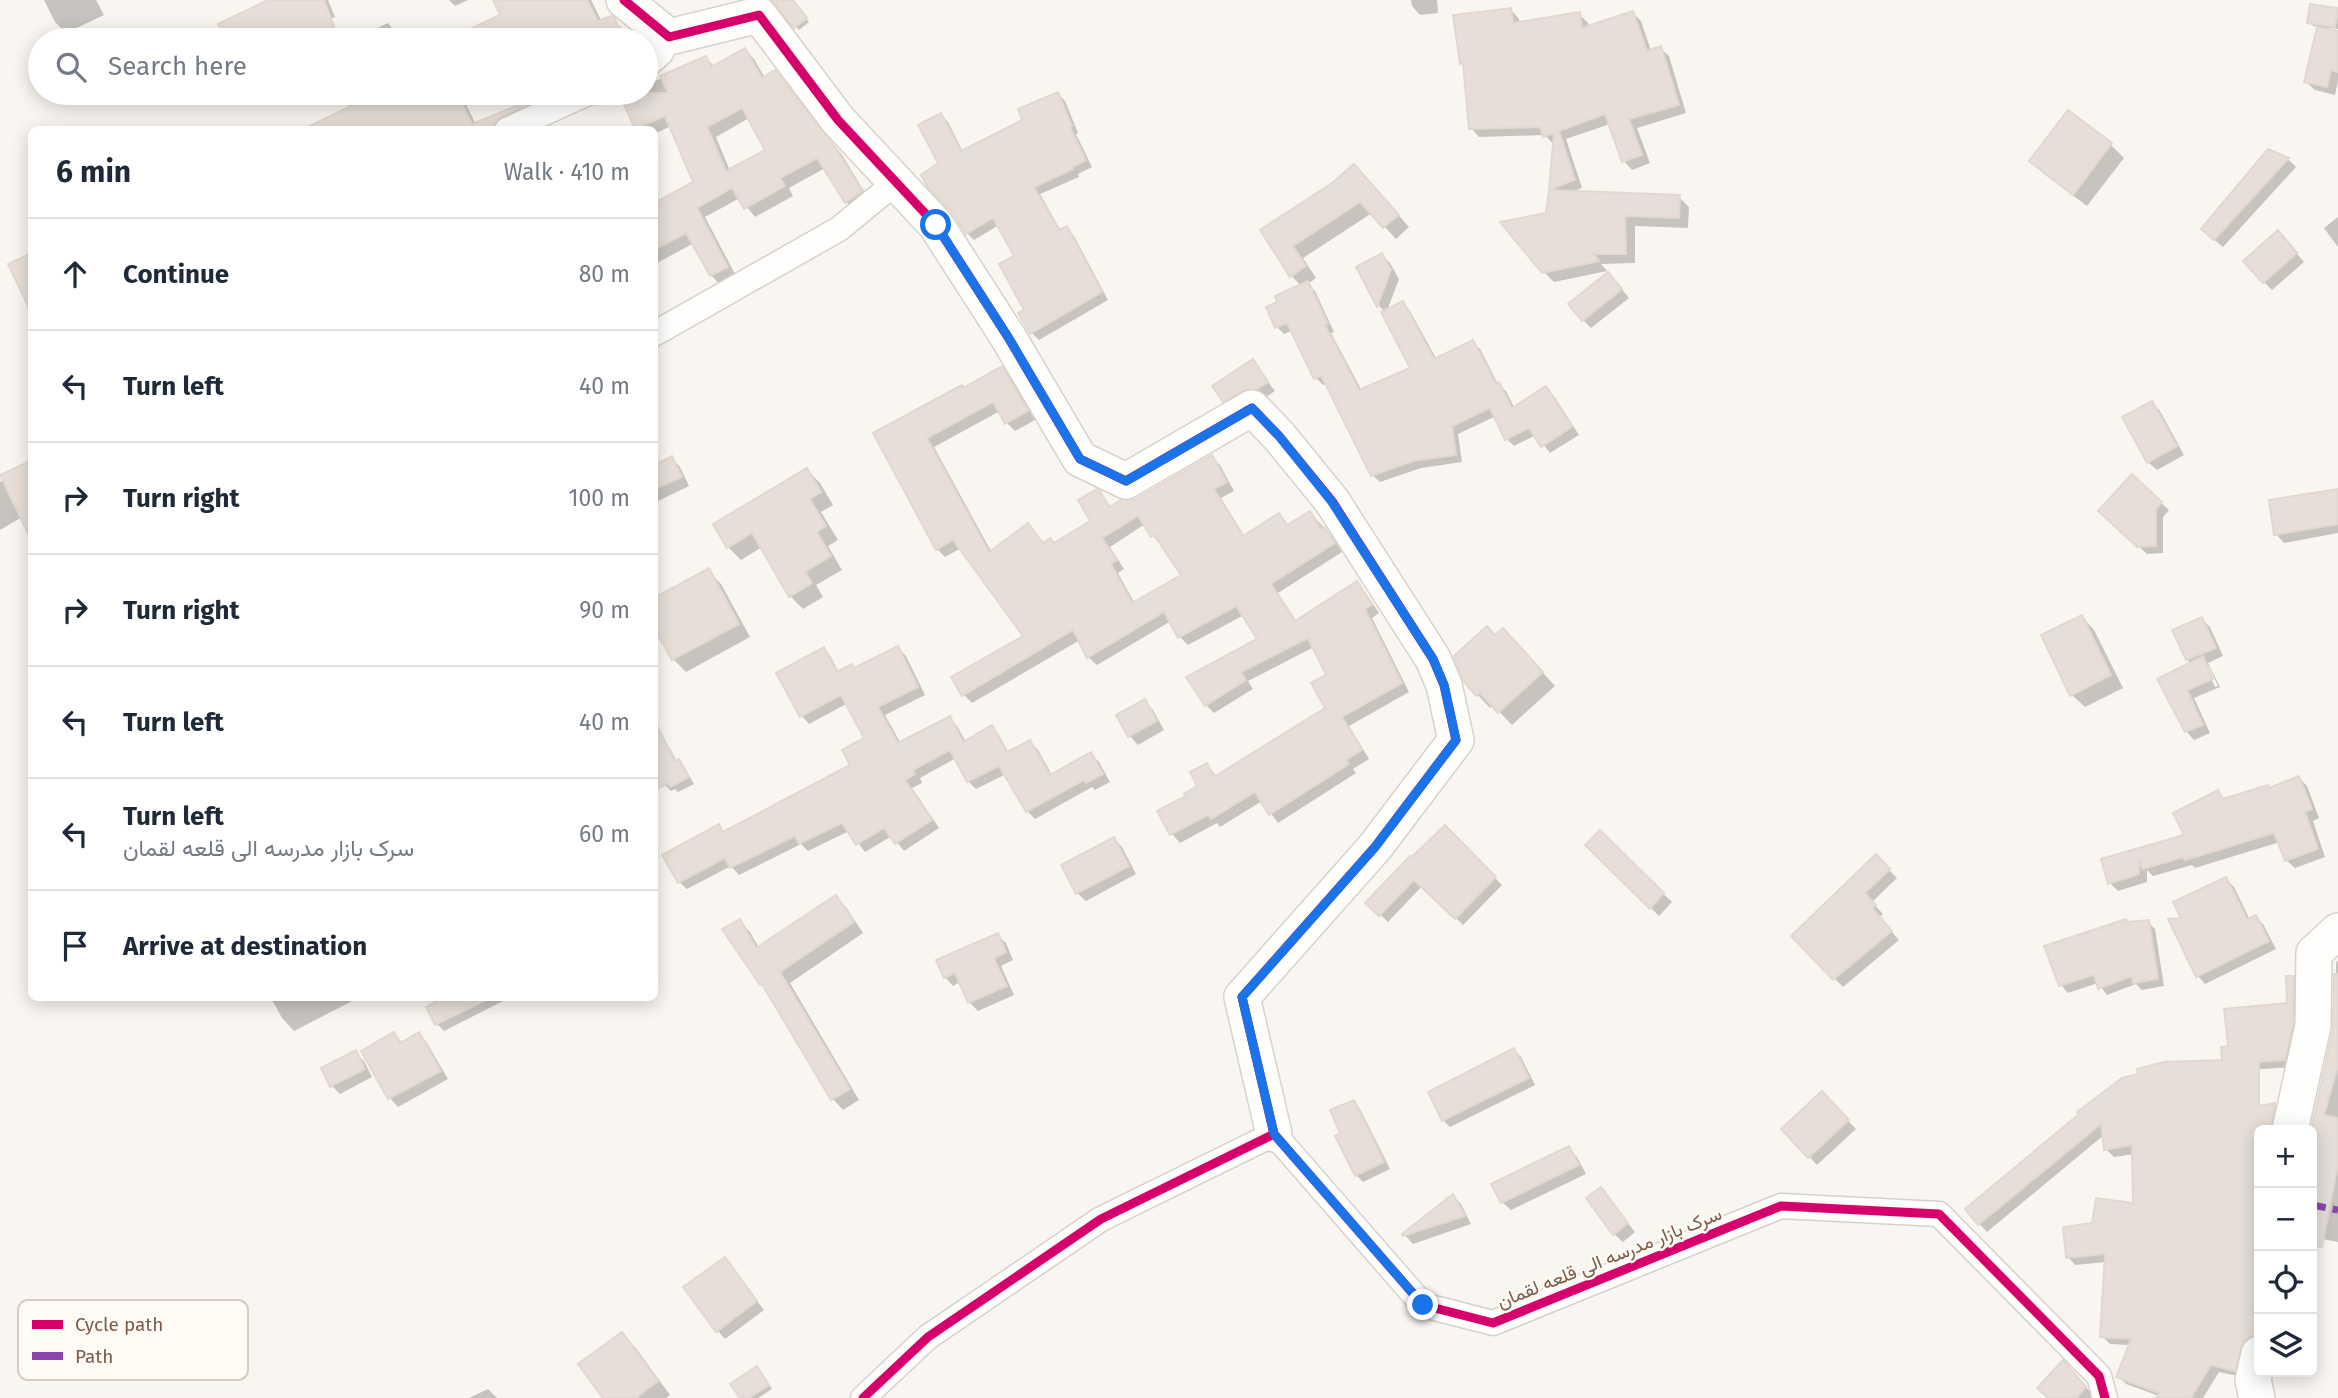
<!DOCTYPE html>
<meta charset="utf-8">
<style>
body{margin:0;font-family:"Fira Sans",Vazirmatn,sans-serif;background:#f6f6f7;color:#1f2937}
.controls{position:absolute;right:21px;bottom:21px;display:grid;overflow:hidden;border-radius:10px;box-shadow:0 4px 18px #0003}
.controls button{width:63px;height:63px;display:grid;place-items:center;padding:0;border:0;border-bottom:2px solid #e0e1e3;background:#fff;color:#1f2937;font:35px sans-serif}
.stop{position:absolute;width:21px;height:21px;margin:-16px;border:5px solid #1a73e8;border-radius:50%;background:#fff}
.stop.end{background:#1a73e8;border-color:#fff;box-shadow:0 2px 7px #0008}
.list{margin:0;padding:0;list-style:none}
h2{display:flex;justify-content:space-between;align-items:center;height:91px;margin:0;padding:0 28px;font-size:30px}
h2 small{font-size:23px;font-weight:400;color:#747a83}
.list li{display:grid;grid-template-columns:46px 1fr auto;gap:21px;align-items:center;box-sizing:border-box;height:112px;padding:0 28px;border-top:2px solid #e0e1e3}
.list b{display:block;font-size:26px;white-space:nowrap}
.list p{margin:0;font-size:23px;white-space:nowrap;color:#747a83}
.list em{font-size:23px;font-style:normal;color:#747a83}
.icon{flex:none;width:38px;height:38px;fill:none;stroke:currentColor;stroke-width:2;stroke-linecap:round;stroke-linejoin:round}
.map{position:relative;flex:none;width:2338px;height:1398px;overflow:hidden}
.search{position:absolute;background:#fff;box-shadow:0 4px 18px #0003;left:28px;top:28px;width:630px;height:77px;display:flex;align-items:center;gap:18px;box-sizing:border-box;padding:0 24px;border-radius:38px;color:#747a83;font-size:26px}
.panel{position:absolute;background:#fff;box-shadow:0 4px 18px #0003;left:28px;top:126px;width:630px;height:875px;border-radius:10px}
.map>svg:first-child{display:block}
.shadow{fill:#0003;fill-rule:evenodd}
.building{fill:#e6ded7;stroke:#e2d8d2;stroke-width:2;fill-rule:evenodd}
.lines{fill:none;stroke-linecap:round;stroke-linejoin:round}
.street-casing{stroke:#d7d1cb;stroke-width:27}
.secondary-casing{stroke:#d9d2cb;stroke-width:38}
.street{stroke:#fefefd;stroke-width:24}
.secondary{stroke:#fefefd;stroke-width:35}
.quiet{stroke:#8e44ad;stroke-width:7;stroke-dasharray:14 7;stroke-linecap:butt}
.cycleway-casing{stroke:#fffaf3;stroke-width:13}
.cycleway{stroke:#d6006c;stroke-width:9}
.route{stroke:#1a73e8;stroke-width:9}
.labels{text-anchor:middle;stroke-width:5;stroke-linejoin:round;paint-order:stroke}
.street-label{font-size:19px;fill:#7a5c4d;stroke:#fffaf3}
.key{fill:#fffaf3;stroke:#d7cbc1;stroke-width:2}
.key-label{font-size:19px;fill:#7a5c4d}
</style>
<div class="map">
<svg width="2338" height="1398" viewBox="0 0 2338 1398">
<rect width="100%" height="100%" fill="#f9f5f0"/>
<g class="shadow">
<path d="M44 0H96L104 15 66 33 55 22Z"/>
<path d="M272 0H328L335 17 286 40H228L221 25Z"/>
<path d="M449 0H468L455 6Z"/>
<path d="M515 0H591L602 22 611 18 625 31 629 40H442L459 31 463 34 502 15Z"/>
<path d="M777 0H792L809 22 799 30Z"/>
<path d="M1411 0H1437L1438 13 1420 15 1412 6Z"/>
<path d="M2338 9V29L2329 28 2328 31 2338 33V81L2335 95 2315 90 2306 82 2319 27 2313 26 2309 22Z"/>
<path d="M1511 10 1519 19V23L1579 14 1588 23 1589 27 1633 13 1641 21 1651 51 1660 48 1669 56 1686 113 1637 128 1650 163 1632 170 1624 161 1610 124 1566 139 1582 188 1571 192 1679 197 1689 207 1688 228 1635 226V263L1601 264 1607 271 1554 282 1543 271 1548 214 1553 192 1550 189 1553 144 1545 135 1479 137 1471 128 1465 67 1461 63Z"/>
<path d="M388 23 401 40H352Z"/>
<path d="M745 50 754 59 765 78 775 72 784 81 842 155 870 201 856 211 846 202 825 168 789 188 793 196 755 217 740 198 705 217 736 276 720 285 711 275 694 243 657 263 654 260V205L695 182 671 126 654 134V130H638L620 93H646V85L706 58 715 67ZM749 118 767 150 730 171 716 137Z"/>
<path d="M374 93H473L463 98 476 125 521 106 515 93H537L544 111 507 130H442L376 96Z"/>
<path d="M1058 94 1065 101 1078 133 1076 134 1092 167 1078 174 1079 177 1040 194 1061 231 1066 228 1074 236 1108 300 1039 340 1032 333 1016 256 999 225 974 240 967 233 940 163 941 115 948 122 963 152 1024 121Z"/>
<path d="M2068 112 2111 145 2124 158 2087 206 2044 174 2031 161Z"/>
<path d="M2268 151 2288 159 2296 167 2223 247 2211 237Z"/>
<path d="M1366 178 1409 227 1396 239 1372 213 1303 258 1316 278 1308 284 1315 291 1334 332 1331 333 1362 391 1413 369 1385 312 1379 306 1358 268 1382 255 1390 263 1399 279 1387 311 1403 303 1410 311 1437 360 1472 342 1480 349 1498 384 1506 391 1515 409 1546 389 1554 396 1579 435 1550 453 1536 435 1514 446 1507 439 1496 416 1458 434 1462 462 1421 468 1380 482 1372 475 1327 383 1323 385 1316 378 1293 330 1284 334 1277 327 1301 286 1291 275 1262 231Z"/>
<path d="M2338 217V247L2324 228Z"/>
<path d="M2286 241 2304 262 2272 290 2264 282Z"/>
<path d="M1616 282 1629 298 1591 328 1583 320Z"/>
<path d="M1253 362 1275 391 1266 397 1251 398 1232 409 1224 401Z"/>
<path d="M1002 368 1010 377 1035 420 1015 431 1006 422 1000 411 934 447 992 553 1055 544 1092 521 1099 492 1111 507 1136 500 1211 457 1220 465 1234 491 1221 498 1245 537 1279 516 1289 526 1310 513 1333 537 1342 552 1278 593 1297 622 1357 584 1365 592 1379 613 1372 618 1409 692 1349 726 1369 759 1353 769 1356 773 1278 823 1262 801 1220 827 1217 823 1180 843 1172 834 1160 812 1188 796 1199 787 1207 765 1217 777 1327 708 1328 676 1314 647 1248 681 1253 689 1214 713 1206 705 1259 640 1244 615 1188 645 1180 637 1171 621 1097 665 1088 657 1080 640 972 703 964 695 1025 636 961 548 945 557 937 549 875 434ZM1145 524 1183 576 1135 604 1118 573 1124 569 1110 547Z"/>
<path d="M2152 403 2160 411 2184 455 2157 470 2148 462Z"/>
<path d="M672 458 680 467 689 486 654 503V467Z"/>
<path d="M807 470 820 483 833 505 821 512 838 540 828 546 842 570 816 585 823 597 803 609 790 596 762 547 741 560 728 547Z"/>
<path d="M2132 476 2169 510 2163 517V553L2147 554 2108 518Z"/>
<path d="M4 479 22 517 0 530V482Z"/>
<path d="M2338 490V533L2284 543 2276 534Z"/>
<path d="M708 571 721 584 750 637 686 672 673 659Z"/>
<path d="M2082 617 2094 630 2123 688 2085 707 2072 695Z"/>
<path d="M2202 619 2210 627 2223 656 2208 663 2220 687 2194 698 2210 733 2194 740 2186 731 2160 680 2191 664 2187 659ZM2205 666H2209L2218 686 2215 687Z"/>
<path d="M1495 637 1516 643 1555 686 1512 725 1493 705 1490 708 1466 682Z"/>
<path d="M898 648 906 656 925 695 885 715 901 744 949 718 957 726 966 742 991 727 999 735 1009 753 1030 742 1038 750 1052 775 1091 754 1099 762 1110 782 1095 790 1092 787 1035 819 1027 811 1006 774 976 789 968 781 956 758 920 778 922 783 912 788 939 828 904 851 892 836 865 852 849 831 808 851 801 844 739 875 731 866 687 889 679 882 718 827 725 833 852 766 867 738 848 703 809 724 802 716 824 649 831 657 839 673 855 669Z"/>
<path d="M1144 702 1153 710 1164 730 1138 745 1130 736 1118 716Z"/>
<path d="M664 744 671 750 677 762 679 761 685 768 694 784 678 792 675 789 671 791 665 785Z"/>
<path d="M2299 778 2307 786 2319 818 2313 821 2325 857 2295 868 2286 860 2280 842 2195 868 2192 865 2153 876 2147 870V882L2118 891 2110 883 2103 860 2186 836 2218 792 2226 800 2270 789Z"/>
<path d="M1445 828 1502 885 1463 925 1423 885 1388 922 1368 903Z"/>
<path d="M1600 833 1672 902 1659 916 1588 845Z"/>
<path d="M1114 839 1122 847 1136 874 1086 901 1077 893Z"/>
<path d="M1876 857 1897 878 1872 902 1883 914 1879 917 1899 940 1843 987 1793 936Z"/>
<path d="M2226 879 2234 887 2250 920 2256 917 2263 924 2276 949 2205 984 2198 976 2183 919Z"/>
<path d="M835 897 846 907 863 933 790 983 859 1100 843 1110 833 1099 769 992 761 984 740 921 750 932 759 948Z"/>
<path d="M2148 922 2155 929 2164 986 2142 990 2136 984 2107 995 2098 983 2068 993 2061 985 2128 924Z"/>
<path d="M997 935 1006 943 1013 960 1001 966 1014 995 978 1011 969 1002 960 982 953 986 945 977Z"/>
<path d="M2338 960V1007L2336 1005V963Z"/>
<path d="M2293 977 2301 985 2300 1028 2293 1031 2297 1046 2292 1067 2249 1070 2252 1109 2275 1105 2282 1112 2278 1130H2259V1344L2242 1377 2219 1372 2203 1398H2158L2159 1396 2126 1384 2118 1376 2130 1345 2110 1344 2102 1336 2106 1262 2075 1265 2068 1257 2094 1225 2135 1205 2134 1154 2114 1157 2106 1149 2104 1135 1987 1232 1967 1210 2081 1115 2224 1061 2230 1048 2289 1004Z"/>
<path d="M271 998H358L294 1031 282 1018Z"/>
<path d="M444 998H509L444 1031 437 1024Z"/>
<path d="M2338 1033V1242L2312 1237V1133Z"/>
<path d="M394 1034 403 1043 419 1034 427 1043 448 1079 398 1107 390 1098 364 1051Z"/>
<path d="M1514 1050 1521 1057 1535 1085 1450 1127 1443 1120Z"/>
<path d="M355 1052 364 1061 372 1077 340 1094 332 1086Z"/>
<path d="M1822 1094 1856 1129 1817 1165 1783 1129Z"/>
<path d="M1353 1102 1360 1109 1390 1169 1363 1182 1356 1175 1343 1134Z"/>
<path d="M1569 1149 1577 1157 1586 1174 1511 1210 1502 1202Z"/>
<path d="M1601 1189 1635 1232 1623 1242 1614 1234Z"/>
<path d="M1453 1196 1461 1204 1471 1224 1413 1244 1404 1234Z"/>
<path d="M725 1260 764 1310 725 1339 717 1330Z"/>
<path d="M622 1334 635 1347 670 1395 666 1398H605Z"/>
<path d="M2071 1371 2094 1396 2092 1398H2049Z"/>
<path d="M761 1372 772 1389 758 1398H742Z"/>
<path d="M488 1389 497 1398H469Z"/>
</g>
<g class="building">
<path d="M268 0H324L339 40H226L218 24Z"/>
<path d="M493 0H587L598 21 611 16 615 19 624 40H447L500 15Z"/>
<path d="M771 0H793L807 18 794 28Z"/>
<path d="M2310 4 2338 8 2335 27 2307 23Z"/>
<path d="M1511 8 1513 23 1580 12 1582 28 1633 11 1647 51 1661 46 1679 105 1629 119 1642 155 1622 162 1605 114 1559 131 1575 180 1549 190 1554 133 1543 137 1540 127 1469 129 1463 63 1460 64 1453 15Z"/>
<path d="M2317 27 2338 31V72L2331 70 2327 87 2304 82Z"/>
<path d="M745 48 762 78 775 70 833 144 862 191 845 203 817 158 780 178 785 186 744 209 732 188 697 208 728 267 710 276 686 233 654 250V203L693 182 665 116 635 129 619 93H668L660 76 706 56 711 67ZM742 108 765 150 726 171 707 127Z"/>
<path d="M1058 92 1072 126 1070 127 1086 160 1072 167 1073 169 1034 187 1059 230 1067 226 1102 292 1030 334 1018 313 1024 310 999 264 1014 256 993 218 966 234 951 211 929 189 921 175 938 163 918 125 941 113 961 151 1022 120 1018 109Z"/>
<path d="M377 93H406L411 103 432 93H457L472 124 534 99 535 101 500 117 495 122 492 130H302Z"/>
<path d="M2068 110 2112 143 2073 195 2029 161Z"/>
<path d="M2268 149 2289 158 2214 240 2201 229Z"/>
<path d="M1354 164 1399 215 1383 228 1360 202 1293 246 1306 266 1290 277 1260 230 1332 183Z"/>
<path d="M1549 190 1680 195 1679 218 1625 216 1626 254H1594L1599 261 1542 273 1500 222 1546 213Z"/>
<path d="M2278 230 2297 253 2263 283 2243 261Z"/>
<path d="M32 253V314L8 264Z"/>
<path d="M1382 253 1391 270 1377 307 1356 267Z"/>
<path d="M1608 272 1622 289 1582 321 1568 304Z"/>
<path d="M1308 281 1328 324 1325 325 1359 390 1410 368 1381 312 1403 301 1434 359 1473 340 1496 384 1499 382 1512 408 1546 386 1572 427 1541 447 1529 428 1505 440 1490 408 1452 426 1456 455 1413 461 1371 476 1321 375 1314 379 1287 323 1275 328 1266 307 1277 302 1275 296Z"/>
<path d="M1253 359 1268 382 1257 389 1242 391 1223 402 1212 386Z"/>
<path d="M1002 366 1028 411 1005 424 993 402 927 438 989 552 1028 523 1043 543 1050 538 1054 543 1090 521 1078 500 1097 489 1100 491 1109 507 1121 500 1136 499 1212 455 1227 482 1214 489 1243 536 1279 513 1287 525 1310 511 1321 529 1324 527 1335 543 1271 584 1295 621 1357 581 1372 605 1365 609 1402 683 1342 717 1362 750 1346 760 1349 764 1269 815 1255 792 1211 819 1208 815 1170 835 1157 811 1186 796 1184 794 1197 786 1190 772 1207 763 1214 777 1325 708 1311 683 1326 675 1308 638 1241 672 1246 680 1205 706 1186 677 1257 639 1236 606 1178 638 1164 612 1087 658 1073 630 962 696 951 677 1023 636 953 540 936 550 873 433 962 385 963 388ZM1138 516 1151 537 1154 535 1181 575 1132 603 1111 564 1117 560 1102 538Z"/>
<path d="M2152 401 2177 446 2147 463 2122 417Z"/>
<path d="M672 456 682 477 654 490V465Z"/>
<path d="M32 460V542L0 475Z"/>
<path d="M807 468 821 492 810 499 826 526 817 532 831 556 805 572 812 583 789 597 752 533 727 548 713 524Z"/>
<path d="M2132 474 2162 502 2156 509V546L2137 547 2098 511Z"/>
<path d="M2338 489V524L2274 535 2269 500Z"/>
<path d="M709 568 739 624 672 660 654 628V598Z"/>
<path d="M2082 615 2111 675 2070 696 2041 635Z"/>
<path d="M2202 617 2216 648 2186 660 2172 630Z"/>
<path d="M1487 626 1495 635 1503 628 1543 672 1498 713 1480 693 1476 696 1464 682 1454 656Z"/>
<path d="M898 646 918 687 878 707 898 743 950 716 963 742 992 725 1007 752 1030 740 1050 775 1091 752 1103 774 1086 783 1084 780 1026 812 999 766 967 782 950 750 913 770 915 774 905 780 932 820 895 844 884 828 856 845 842 823 799 844 795 836 730 868 725 858 678 883 662 855 719 824 723 832 850 765 842 750 864 738 841 695 800 717 776 673 824 647 837 672 852 664 854 668Z"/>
<path d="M2203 656 2213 679 2187 690 2203 725 2185 732 2157 679Z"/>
<path d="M1145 699 1157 721 1128 737 1116 715Z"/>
<path d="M654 720 675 761 679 759 689 777 670 787 668 783 654 791Z"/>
<path d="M2299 776 2312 809 2305 812 2318 849 2285 861 2274 833 2185 860 2183 857 2143 869 2139 860V874L2108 884 2101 859 2184 835 2173 813 2218 790 2223 799 2268 785 2269 788Z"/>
<path d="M1445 825 1496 877 1455 919 1414 880 1379 916 1365 903 1410 856 1412 857Z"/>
<path d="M1600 830 1664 893 1650 909 1585 845Z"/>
<path d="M1114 837 1129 866 1076 894 1061 865Z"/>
<path d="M1876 854 1890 869 1865 893 1876 905 1872 908 1892 931 1833 980 1791 936Z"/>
<path d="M2226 877 2247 919 2256 915 2269 941 2196 977 2168 919 2181 918 2173 902Z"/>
<path d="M836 895 854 922 780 972 850 1089 831 1100 762 984 760 985 722 929 740 919 756 948Z"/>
<path d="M2126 919 2127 922 2149 920 2158 979 2133 983 2132 976 2098 989 2094 975 2059 986 2044 946Z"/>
<path d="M998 933 1006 952 994 958 1007 986 968 1003 955 973 944 978 936 960Z"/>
<path d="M2334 974H2338V1066L2324 1115 2338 1118V1164L2322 1247 2312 1246 2311 1130 2333 1030Z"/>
<path d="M2286 976H2294L2293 1024 2285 1060 2259 1062V1106L2275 1103 2270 1130H2259V1284L2254 1310 2259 1311V1322L2256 1335 2244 1341 2235 1371 2211 1365 2191 1398H2156L2159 1393 2116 1377 2131 1339 2100 1337 2105 1254 2066 1258 2063 1227 2092 1223 2096 1198 2133 1203 2132 1145 2104 1150 2101 1124 1978 1225 1965 1209 2079 1114 2077 1112 2122 1078 2138 1074 2137 1069 2164 1062 2222 1060 2221 1047 2228 1046 2224 1009 2287 1003Z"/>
<path d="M443 998H490L435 1025 426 1007Z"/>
<path d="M394 1032 400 1043 419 1032 441 1071 388 1099 361 1051Z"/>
<path d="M1514 1048 1529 1078 1442 1121 1428 1092Z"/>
<path d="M356 1050 365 1069 330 1087 321 1068Z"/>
<path d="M1822 1091 1849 1120 1808 1158 1781 1129Z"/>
<path d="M1354 1100 1384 1162 1355 1176 1335 1136 1340 1133 1330 1110Z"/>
<path d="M1569 1146 1579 1165 1501 1203 1491 1184Z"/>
<path d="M1601 1187 1628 1223 1613 1235 1586 1198Z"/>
<path d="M1453 1194 1465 1216 1403 1236 1402 1234Z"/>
<path d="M725 1257 757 1301 716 1332 683 1287Z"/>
<path d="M622 1332 658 1381 636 1398H603L578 1364Z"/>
<path d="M2063 1360 2086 1387 2076 1398H2048L2037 1388Z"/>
<path d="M757 1366 769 1385 749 1398H740L730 1384Z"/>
</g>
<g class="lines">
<g class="street-casing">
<g id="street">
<path d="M646 66 661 53 669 37"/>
<path d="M507 130 588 93"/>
<path d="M654 334 839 229 895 183"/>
<path d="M863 1398 928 1337 1101 1219 1274 1134 1423 1305 1493 1323 1781 1206 1939 1214 2099 1376 2105 1398"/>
</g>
</g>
<g class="secondary-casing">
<g id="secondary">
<path d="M624 0 669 37 759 15 838 120 936 225 1008 337 1080 459 1126 481 1252 408 1279 436 1332 501 1433 659 1444 685 1456 740 1375 847 1242 997 1274 1134"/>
<path d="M2290 1130 2313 1026 2314 953 2338 931"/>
<path d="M2257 1398 2253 1380 2259 1354"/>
</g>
</g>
<use href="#street" class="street"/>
<use href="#secondary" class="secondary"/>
<path class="quiet" d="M2312 1205 2338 1210"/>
<g class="cycleway-casing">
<g id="cycleway">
<path d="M624 0 669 37 759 15 838 120 936 225 1008 337 1080 459 1126 481 1252 408 1279 436 1332 501 1433 659 1444 685 1456 740 1375 847 1242 997 1274 1134"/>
<path d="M863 1398 928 1337 1101 1219 1274 1134 1423 1305 1493 1323 1781 1206 1939 1214 2099 1376 2105 1398"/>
</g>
</g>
<use href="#cycleway" class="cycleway"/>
</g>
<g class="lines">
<path class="route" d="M936 225 1008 337 1080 459 1126 481 1252 408 1279 436 1332 502 1433 659 1444 685 1456 740 1375 847 1242 997 1274 1134 1423 1305"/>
</g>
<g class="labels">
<g class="street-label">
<text transform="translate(1609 1257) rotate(-22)" y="7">سرک بازار مدرسه الی قلعه لقمان</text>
</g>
</g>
<rect x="18" y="1300" width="230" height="80" rx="10" class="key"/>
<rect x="32" y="1320" width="31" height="9" fill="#d6006c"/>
<rect x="32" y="1352" width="31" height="8" fill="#8e44ad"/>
<g class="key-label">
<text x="75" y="1331">Cycle path</text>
<text x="75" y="1363">Path</text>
</g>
</svg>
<div class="controls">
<button>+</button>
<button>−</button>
<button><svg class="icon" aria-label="locate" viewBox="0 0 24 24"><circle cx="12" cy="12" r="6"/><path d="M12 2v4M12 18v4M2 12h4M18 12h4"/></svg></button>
<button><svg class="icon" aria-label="layers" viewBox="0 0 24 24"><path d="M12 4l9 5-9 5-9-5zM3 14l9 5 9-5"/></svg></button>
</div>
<div class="stop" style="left:936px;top:225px"></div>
<div class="stop end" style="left:1423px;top:1305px"></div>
<div class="search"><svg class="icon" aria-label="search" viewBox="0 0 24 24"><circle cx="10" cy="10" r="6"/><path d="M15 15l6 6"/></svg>Search here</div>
<section class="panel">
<h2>6 min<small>Walk · 410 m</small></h2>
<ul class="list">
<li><svg class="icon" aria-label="ahead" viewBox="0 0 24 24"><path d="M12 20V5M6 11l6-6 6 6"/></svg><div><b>Continue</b></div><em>80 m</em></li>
<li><svg class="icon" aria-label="left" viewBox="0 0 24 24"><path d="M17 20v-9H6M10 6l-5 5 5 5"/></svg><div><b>Turn left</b></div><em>40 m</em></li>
<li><svg class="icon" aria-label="right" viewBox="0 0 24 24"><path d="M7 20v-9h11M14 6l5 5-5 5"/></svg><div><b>Turn right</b></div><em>100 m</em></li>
<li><svg class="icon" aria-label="right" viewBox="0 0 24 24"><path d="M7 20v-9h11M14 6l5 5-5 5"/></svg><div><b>Turn right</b></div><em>90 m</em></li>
<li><svg class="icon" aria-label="left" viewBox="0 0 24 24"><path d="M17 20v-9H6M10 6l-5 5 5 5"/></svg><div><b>Turn left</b></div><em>40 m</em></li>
<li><svg class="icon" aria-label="left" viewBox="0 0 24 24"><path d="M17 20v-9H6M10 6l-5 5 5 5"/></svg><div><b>Turn left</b><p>سرک بازار مدرسه الی قلعه لقمان</p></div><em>60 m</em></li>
<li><svg class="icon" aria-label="arrive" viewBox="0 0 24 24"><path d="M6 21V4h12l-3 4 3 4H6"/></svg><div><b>Arrive at destination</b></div></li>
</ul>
</section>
</div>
